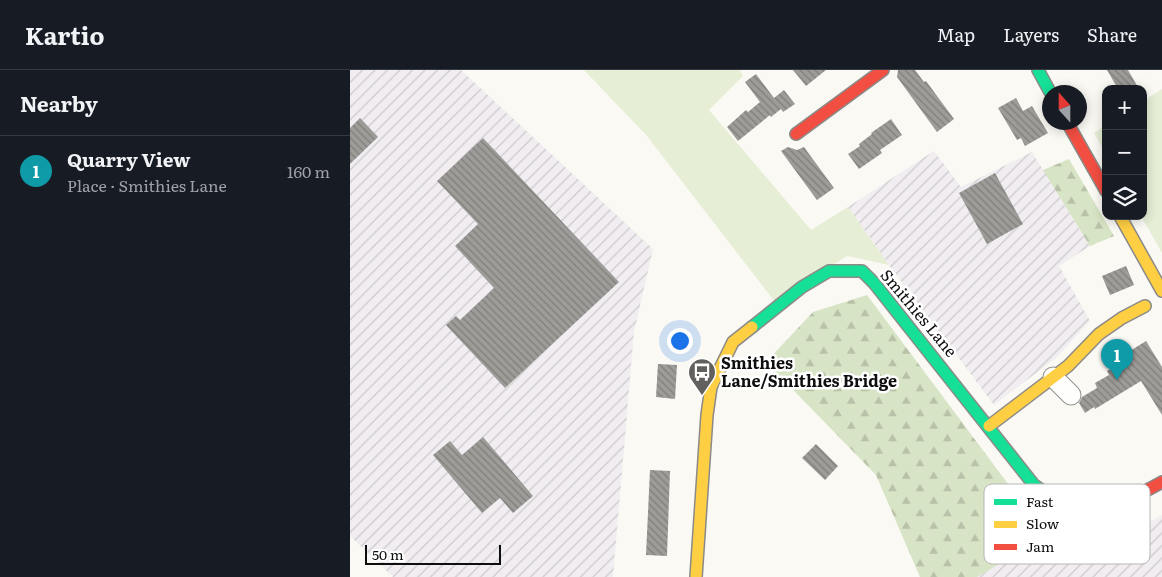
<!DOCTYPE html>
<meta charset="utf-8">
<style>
body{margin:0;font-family:Literata,serif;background:#20242c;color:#f1f3f6}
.controls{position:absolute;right:15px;top:15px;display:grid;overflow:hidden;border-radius:10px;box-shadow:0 2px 12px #0003}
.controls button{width:45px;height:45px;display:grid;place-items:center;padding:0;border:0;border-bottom:1px solid #363941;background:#171b24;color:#f1f3f6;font:25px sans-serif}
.compass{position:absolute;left:692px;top:15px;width:45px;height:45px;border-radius:50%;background:#171b24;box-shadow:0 2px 12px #0003;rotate:339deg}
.scale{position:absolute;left:15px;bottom:12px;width:136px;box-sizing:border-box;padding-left:5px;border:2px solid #0e0e0e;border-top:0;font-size:14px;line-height:18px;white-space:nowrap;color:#0e0e0e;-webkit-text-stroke:4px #fff;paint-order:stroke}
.you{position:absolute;left:329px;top:270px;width:18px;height:18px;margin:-12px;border:4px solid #fff;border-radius:50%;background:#1a73e8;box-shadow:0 0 0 8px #1a73e833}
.badge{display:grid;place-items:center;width:32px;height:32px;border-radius:50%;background:#b0b1b2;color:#fff;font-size:16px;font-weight:700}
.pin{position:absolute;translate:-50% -41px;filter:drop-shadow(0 1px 2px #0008)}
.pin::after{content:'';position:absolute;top:26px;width:18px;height:15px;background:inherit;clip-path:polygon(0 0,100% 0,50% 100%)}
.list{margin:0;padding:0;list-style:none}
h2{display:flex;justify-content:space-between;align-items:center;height:65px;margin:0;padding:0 20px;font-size:21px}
h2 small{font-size:16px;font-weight:400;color:#9ea1a6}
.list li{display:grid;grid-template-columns:32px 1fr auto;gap:15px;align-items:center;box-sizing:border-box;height:70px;padding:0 20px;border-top:1px solid #363941}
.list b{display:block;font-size:19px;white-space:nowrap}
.list p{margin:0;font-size:16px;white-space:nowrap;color:#9ea1a6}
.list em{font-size:16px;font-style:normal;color:#9ea1a6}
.icon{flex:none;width:28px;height:28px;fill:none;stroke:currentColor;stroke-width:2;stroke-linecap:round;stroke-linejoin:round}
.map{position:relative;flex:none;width:812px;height:507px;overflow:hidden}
header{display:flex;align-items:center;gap:30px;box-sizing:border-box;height:70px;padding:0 25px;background:#171b24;border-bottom:1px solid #363941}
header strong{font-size:24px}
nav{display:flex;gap:28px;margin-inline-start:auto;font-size:18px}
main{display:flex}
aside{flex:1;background:#171b24}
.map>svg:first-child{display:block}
.industrial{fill:url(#industrial-furrows)}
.grass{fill:#e6eed6}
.forest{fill:url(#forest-firs)}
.building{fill:url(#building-back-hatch)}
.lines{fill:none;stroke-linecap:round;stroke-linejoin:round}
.street-casing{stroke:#949492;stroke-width:21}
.fast-casing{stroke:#8b8a88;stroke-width:14}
.slow-casing{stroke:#8b8a88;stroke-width:14}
.jam-casing{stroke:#8b8a88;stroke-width:14}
.street{stroke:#fefefd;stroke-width:19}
.fast{stroke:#16e098;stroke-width:11}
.slow{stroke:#ffcf43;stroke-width:11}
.jam{stroke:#f24e42;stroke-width:11}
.labels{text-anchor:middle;stroke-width:5;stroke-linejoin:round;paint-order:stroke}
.street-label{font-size:16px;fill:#0e0e0e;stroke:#fff}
.poi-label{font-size:16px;font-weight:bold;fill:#0e0e0e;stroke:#fff;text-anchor:start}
.key{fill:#fff;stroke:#b7b7b7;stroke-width:1}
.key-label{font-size:14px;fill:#0e0e0e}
</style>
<header>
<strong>Kartio</strong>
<nav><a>Map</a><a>Layers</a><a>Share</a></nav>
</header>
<main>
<aside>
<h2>Nearby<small></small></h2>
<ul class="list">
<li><span class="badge" style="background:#0f9aa8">1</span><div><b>Quarry View</b><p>Place · Smithies Lane</p></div><em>160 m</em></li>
</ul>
</aside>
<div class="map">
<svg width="812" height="507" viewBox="0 0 812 507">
<defs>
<pattern id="industrial-furrows" width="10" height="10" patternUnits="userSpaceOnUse" patternTransform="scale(1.25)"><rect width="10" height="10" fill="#f1edf0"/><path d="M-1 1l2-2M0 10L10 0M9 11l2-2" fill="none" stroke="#cdcacd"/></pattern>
<pattern id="forest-firs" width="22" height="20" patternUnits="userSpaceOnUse" patternTransform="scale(1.25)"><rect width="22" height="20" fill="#d7e4c5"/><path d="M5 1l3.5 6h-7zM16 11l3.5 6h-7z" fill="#b7c2a8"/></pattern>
<pattern id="building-back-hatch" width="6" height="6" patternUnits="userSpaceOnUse" patternTransform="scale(1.25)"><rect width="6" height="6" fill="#9e9c99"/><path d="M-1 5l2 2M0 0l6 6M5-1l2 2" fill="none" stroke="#7f7e7b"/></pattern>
</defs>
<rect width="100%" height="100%" fill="#faf9f4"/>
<g class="industrial">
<path d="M0 0H111L303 179 284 262 263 507H43L0 466Z"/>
<path d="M584 81 611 117 682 82 740 176 709 196 740 251 706 288 644 335 539 195 498 137Z"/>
<path d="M812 445V507H627L711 457 729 492Z"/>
</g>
<g class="grass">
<path d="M234 0H390L393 6 359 40 461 160 498 137 539 195 497 186 425 232 297 66Z"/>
<path d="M812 19V183L791 146H793V31Z"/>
<path d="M756 55V84L744 63Z"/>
</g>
<g class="forest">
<path d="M719 89 764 166 740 176 693 100Z"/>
<path d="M517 225 697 466 627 507H570L526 405 416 292 463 242Z"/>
</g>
<g class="building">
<path d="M443 0H476L456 16Z"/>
<path d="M548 0H565L574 12 576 11 604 49 587 62 547 7Z"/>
<path d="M757 0H778L789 19H768Z"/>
<path d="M406 4 424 28 434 20 445 34 433 42 431 39 421 47 420 45 388 71 377 57 396 40 398 42 410 32 395 12Z"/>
<path d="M666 28 673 41 682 36 698 63 675 76 671 68 667 70 648 38Z"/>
<path d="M10 48 28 67 0 94V58Z"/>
<path d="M541 49 552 65 530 80 532 83 509 99 498 84 510 76 509 74 522 64 521 63Z"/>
<path d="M133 68 269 212 155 318 96 255 106 246 110 250 144 218 105 176 128 154 87 111Z"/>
<path d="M438 77 447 80 454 77 484 118 467 130 431 81Z"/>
<path d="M645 103 673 154 637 174 609 123Z"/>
<path d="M776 196 784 215 760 225 752 206Z"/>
<path d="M796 271 812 297V345L791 311 745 339 744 337 735 343 729 333 732 327 747 318 745 313 759 305 757 301 770 293 767 289Z"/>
<path d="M308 294 327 295 325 329 306 327Z"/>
<path d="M133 367 183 426 163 443 150 428 132 443 83 385 100 371 112 385Z"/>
<path d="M466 374 488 396 475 410 452 388Z"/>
<path d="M300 400 320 401 317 486 296 485Z"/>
</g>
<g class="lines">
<g class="street-casing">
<path id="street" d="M703 307 721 325"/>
</g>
<g class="fast-casing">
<g id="fast">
<path d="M688 0 700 22"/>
<path d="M402 257 452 217 479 201H512L524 213 684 415 694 422"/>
</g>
</g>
<g class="slow-casing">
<g id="slow">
<path d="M770 146 812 221"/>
<path d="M639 356 718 296 749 264 772 248 795 236"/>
<path d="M346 507 357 345 361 317 383 272 402 257"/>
</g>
</g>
<g class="jam-casing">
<g id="jam">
<path d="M717 52 756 121"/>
<path d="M446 64 533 0"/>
<path d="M694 422C734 453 773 434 812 412"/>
</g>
</g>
<use href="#street" class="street"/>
<use href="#fast" class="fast"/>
<use href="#slow" class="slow"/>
<use href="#jam" class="jam"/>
</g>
<defs>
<g id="bus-pin" transform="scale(1.4375)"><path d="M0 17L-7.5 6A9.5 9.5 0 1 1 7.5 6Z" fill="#61605e" stroke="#fff"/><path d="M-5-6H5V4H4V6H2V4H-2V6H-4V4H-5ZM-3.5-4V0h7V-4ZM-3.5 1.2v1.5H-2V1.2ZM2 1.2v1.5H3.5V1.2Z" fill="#fff"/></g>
</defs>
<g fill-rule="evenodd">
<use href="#bus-pin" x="352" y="302"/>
</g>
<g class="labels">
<g class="street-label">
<text transform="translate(569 243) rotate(50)" y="6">Smithies Lane</text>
</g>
<g class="poi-label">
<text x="371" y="299">Smithies<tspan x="371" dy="18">Lane/Smithies Bridge</tspan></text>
</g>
</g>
<rect x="634" y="414" width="166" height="80" rx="8" class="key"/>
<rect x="644" y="429" width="23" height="6" fill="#16e098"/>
<rect x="644" y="451" width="23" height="7" fill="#ffcf43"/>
<rect x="644" y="474" width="23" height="6" fill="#f24e42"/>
<g class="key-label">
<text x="676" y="437">Fast</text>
<text x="676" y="459">Slow</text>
<text x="676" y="482">Jam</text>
</g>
</svg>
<div class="controls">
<button>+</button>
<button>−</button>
<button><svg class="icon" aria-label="layers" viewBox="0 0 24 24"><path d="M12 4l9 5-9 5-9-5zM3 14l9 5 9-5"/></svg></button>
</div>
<svg class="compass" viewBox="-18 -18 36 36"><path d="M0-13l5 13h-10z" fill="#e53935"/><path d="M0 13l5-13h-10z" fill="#9ea1a6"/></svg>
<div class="scale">50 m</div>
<div class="you"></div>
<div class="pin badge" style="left:767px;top:310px;background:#0f9aa8">1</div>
</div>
</main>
